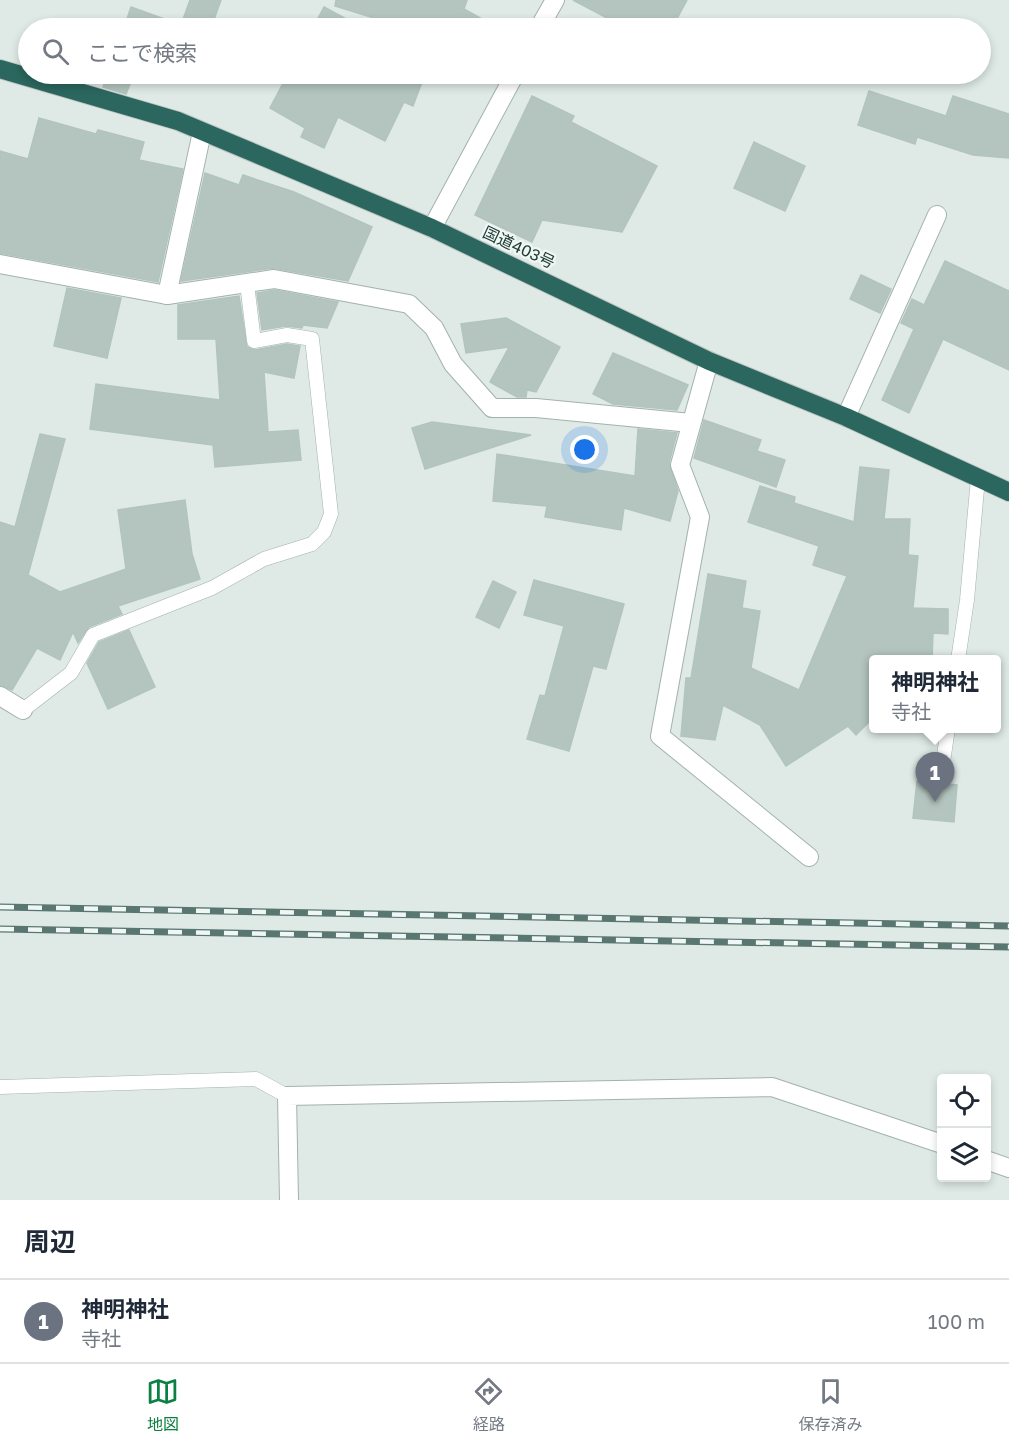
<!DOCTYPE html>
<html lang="ja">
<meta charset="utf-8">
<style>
body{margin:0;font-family:"Golos Text","Noto Sans JP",sans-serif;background:#f2f2f3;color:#1f2937}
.controls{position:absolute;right:18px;bottom:18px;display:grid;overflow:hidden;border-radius:6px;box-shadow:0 3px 9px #0003}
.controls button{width:54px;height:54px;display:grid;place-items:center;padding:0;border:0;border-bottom:2px solid #e0e1e3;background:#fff;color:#1f2937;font:30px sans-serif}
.you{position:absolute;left:585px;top:450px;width:21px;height:21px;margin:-15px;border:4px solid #fff;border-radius:50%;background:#1a73e8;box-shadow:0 0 0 9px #1a73e833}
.badge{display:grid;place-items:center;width:39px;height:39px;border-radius:50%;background:#0b8043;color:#fff;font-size:20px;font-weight:700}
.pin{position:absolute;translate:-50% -50px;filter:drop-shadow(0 2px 3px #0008)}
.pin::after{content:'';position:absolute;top:32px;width:21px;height:18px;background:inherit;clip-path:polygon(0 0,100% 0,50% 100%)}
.popup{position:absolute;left:869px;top:655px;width:132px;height:78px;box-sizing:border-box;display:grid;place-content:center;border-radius:6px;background:#fff;filter:drop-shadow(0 2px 4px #0005);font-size:20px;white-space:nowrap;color:#747a83}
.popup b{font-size:22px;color:#1f2937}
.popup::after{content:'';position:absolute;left:50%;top:100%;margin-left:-12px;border:12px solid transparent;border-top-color:#fff}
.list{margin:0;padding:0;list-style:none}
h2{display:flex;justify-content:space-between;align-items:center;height:78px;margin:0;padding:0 24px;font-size:26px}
h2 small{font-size:20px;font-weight:400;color:#747a83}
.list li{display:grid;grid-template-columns:39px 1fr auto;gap:18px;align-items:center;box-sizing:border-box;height:84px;padding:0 24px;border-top:2px solid #e0e1e3}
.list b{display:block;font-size:22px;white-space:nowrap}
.list p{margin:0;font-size:20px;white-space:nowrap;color:#747a83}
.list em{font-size:20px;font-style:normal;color:#747a83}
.icon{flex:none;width:33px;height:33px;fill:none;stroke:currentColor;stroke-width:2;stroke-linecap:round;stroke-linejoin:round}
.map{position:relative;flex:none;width:1009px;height:1200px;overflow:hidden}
.search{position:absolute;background:#fff;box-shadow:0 3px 9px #0003;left:18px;right:18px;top:18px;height:66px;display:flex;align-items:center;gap:15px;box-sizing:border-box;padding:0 21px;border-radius:33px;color:#747a83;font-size:22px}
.sheet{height:162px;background:#fff}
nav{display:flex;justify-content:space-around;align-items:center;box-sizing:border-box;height:84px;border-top:2px solid #e0e1e3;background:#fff;font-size:16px;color:#747a83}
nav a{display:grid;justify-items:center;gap:3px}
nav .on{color:#0b8043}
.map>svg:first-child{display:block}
.building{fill:#b4c5bf;stroke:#b1c4bd;stroke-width:1.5}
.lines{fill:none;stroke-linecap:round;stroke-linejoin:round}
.lane-casing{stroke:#a2b2ad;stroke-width:15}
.street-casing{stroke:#a2b2ad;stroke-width:20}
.highway-casing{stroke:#bcc4c2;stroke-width:20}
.lane{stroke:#fff;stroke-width:14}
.street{stroke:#fff;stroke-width:18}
.highway{stroke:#2b675e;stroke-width:18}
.rail-casing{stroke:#5a7671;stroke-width:7}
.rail{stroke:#eff7f4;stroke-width:4.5;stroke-dasharray:14;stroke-linecap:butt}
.labels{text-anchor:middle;stroke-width:4.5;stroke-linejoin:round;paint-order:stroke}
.street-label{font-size:16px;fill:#203a35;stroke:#eff7f4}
</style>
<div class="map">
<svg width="1009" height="1200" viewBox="0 0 1009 1200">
<rect width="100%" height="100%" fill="#dfeae6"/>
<g class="building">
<path d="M190 0H221L211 28H124L131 7 181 25Z"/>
<path d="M336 0H467L464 9 498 28H406L335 6Z"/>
<path d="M573 0H687L672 28H626Z"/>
<path d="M324 7 350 21 345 28H313Z"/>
<path d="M108 74H134L126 94 103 87Z"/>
<path d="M288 74H425L413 106 404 102 385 141 338 117 324 148 301 137 305 128 270 108Z"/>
<path d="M869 91 946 116 953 96 1009 114V158L973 155 917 137 915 144 858 125Z"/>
<path d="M532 96 574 116 571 122 657 166 622 232 542 220 532 242 475 215Z"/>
<path d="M39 118 96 134 98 130 144 142 139 160 183 169 158 282 0 253V151L28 159Z"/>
<path d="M754 142 805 166 785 211 734 188Z"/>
<path d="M205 173 239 185 243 175 294 192 372 227 348 281 273 268 181 281Z"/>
<path d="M945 261 1009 291V370L943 339 909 413 882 400 914 329 901 323 912 299 924 305Z"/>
<path d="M861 275 891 289 880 313 850 299Z"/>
<path d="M67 288 121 298 107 358 54 346Z"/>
<path d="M274 290 338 302 327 328 303 325 302 328 286 326 262 330 257 293Z"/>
<path d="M239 296 247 347 255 350 287 344 300 346 294 378 264 372 268 432 298 430 301 460 215 467 213 445 90 429 96 384 220 400 216 339H178V305Z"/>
<path d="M506 318 560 347 536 392 527 390 526 397H517L490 382 509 347 466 353 461 324Z"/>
<path d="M613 353 688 385 677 410 613 404 593 394Z"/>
<path d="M704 420 761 440 757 451 785 460 776 487 694 458Z"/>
<path d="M432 422 531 435 425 469 412 428Z"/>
<path d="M638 429 677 433 669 463 678 491 670 521 624 508 621 530 545 517 547 506 493 501 497 454 635 476Z"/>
<path d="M40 434 65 439 28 575 60 592 126 569 118 510 185 500 192 554 200 579 118 606 122 614 89 627 78 643 73 632 60 660 37 648 12 690 0 685V522L15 527Z"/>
<path d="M860 467 889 470 884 519H910L908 555 918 556 913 608 948 609V634L933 633 932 660H873V718L856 735 848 726 786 766 760 725 723 705 715 740 681 736 686 678H691L708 574 746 581 742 608 760 611 751 668 799 690 847 576 813 565 819 546 748 522 760 486 795 497 794 503 854 522Z"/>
<path d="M534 580 624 604 606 669 593 666 569 751 527 739 540 695 545 696 564 626 524 615Z"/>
<path d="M493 581 516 592 499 628 476 617Z"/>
<path d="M129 630 155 687 108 709 87 663 99 642Z"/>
<path d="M917 781 957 785 954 822 913 818Z"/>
</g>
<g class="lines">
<g class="lane-casing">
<g id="lane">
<path d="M958 660 967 600 978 478"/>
<path d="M23 710 71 673 93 635 212 588 264 559 312 544 324 532 331 514 312 339 287 335 254 341 247 284"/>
<path d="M942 769 948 728"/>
<path d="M0 1087 256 1079 287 1096"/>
</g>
</g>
<g class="street-casing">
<g id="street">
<path d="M539 28 555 0"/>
<path d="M432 228 515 74"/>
<path d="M0 264 167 295 274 279 409 304 434 328 453 364 492 408H536L691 423"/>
<path d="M167 295 202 132"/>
<path d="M709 361 680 465 700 517 660 736 809 857"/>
<path d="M846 417 937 215"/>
<path d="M0 696 23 710"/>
<path d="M986 1160 1009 1168"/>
<path d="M289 1200 287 1096 772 1087 942 1144"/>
</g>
</g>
<g class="highway-casing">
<path id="highway" d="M0 69 178 121 432 228 709 361 846 417 1009 492"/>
</g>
<use href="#lane" class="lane"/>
<use href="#street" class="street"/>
<use href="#highway" class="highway"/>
<g class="rail-casing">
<g id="rail">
<path d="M0 907 1009 926"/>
<path d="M0 929 1009 947"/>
</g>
</g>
<use href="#rail" class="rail"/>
</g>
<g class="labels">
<g class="street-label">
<text transform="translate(519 247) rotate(25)" y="6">国道403号</text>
</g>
</g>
</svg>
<div class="controls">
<button><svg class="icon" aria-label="locate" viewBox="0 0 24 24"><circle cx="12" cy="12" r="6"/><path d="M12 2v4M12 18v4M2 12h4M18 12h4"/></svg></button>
<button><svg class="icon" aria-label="layers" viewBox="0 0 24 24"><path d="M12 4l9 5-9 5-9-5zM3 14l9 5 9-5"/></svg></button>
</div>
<div class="you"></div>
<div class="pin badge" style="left:935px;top:802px;background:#6b7280">1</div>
<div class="popup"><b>神明神社</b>寺社</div>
<div class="search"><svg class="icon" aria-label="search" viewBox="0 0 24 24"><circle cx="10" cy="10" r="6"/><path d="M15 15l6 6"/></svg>ここで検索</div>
</div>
<section class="sheet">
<h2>周辺<small></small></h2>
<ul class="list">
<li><span class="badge" style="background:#6b7280">1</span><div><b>神明神社</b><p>寺社</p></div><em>100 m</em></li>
</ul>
</section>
<nav>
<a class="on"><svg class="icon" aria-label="map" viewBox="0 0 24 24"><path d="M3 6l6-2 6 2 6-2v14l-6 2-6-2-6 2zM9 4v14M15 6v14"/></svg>地図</a>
<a><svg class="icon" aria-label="directions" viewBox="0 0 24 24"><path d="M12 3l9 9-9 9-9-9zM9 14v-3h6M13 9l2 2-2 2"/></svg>経路</a>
<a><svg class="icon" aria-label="saved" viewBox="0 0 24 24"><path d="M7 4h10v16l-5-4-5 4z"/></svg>保存済み</a>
</nav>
